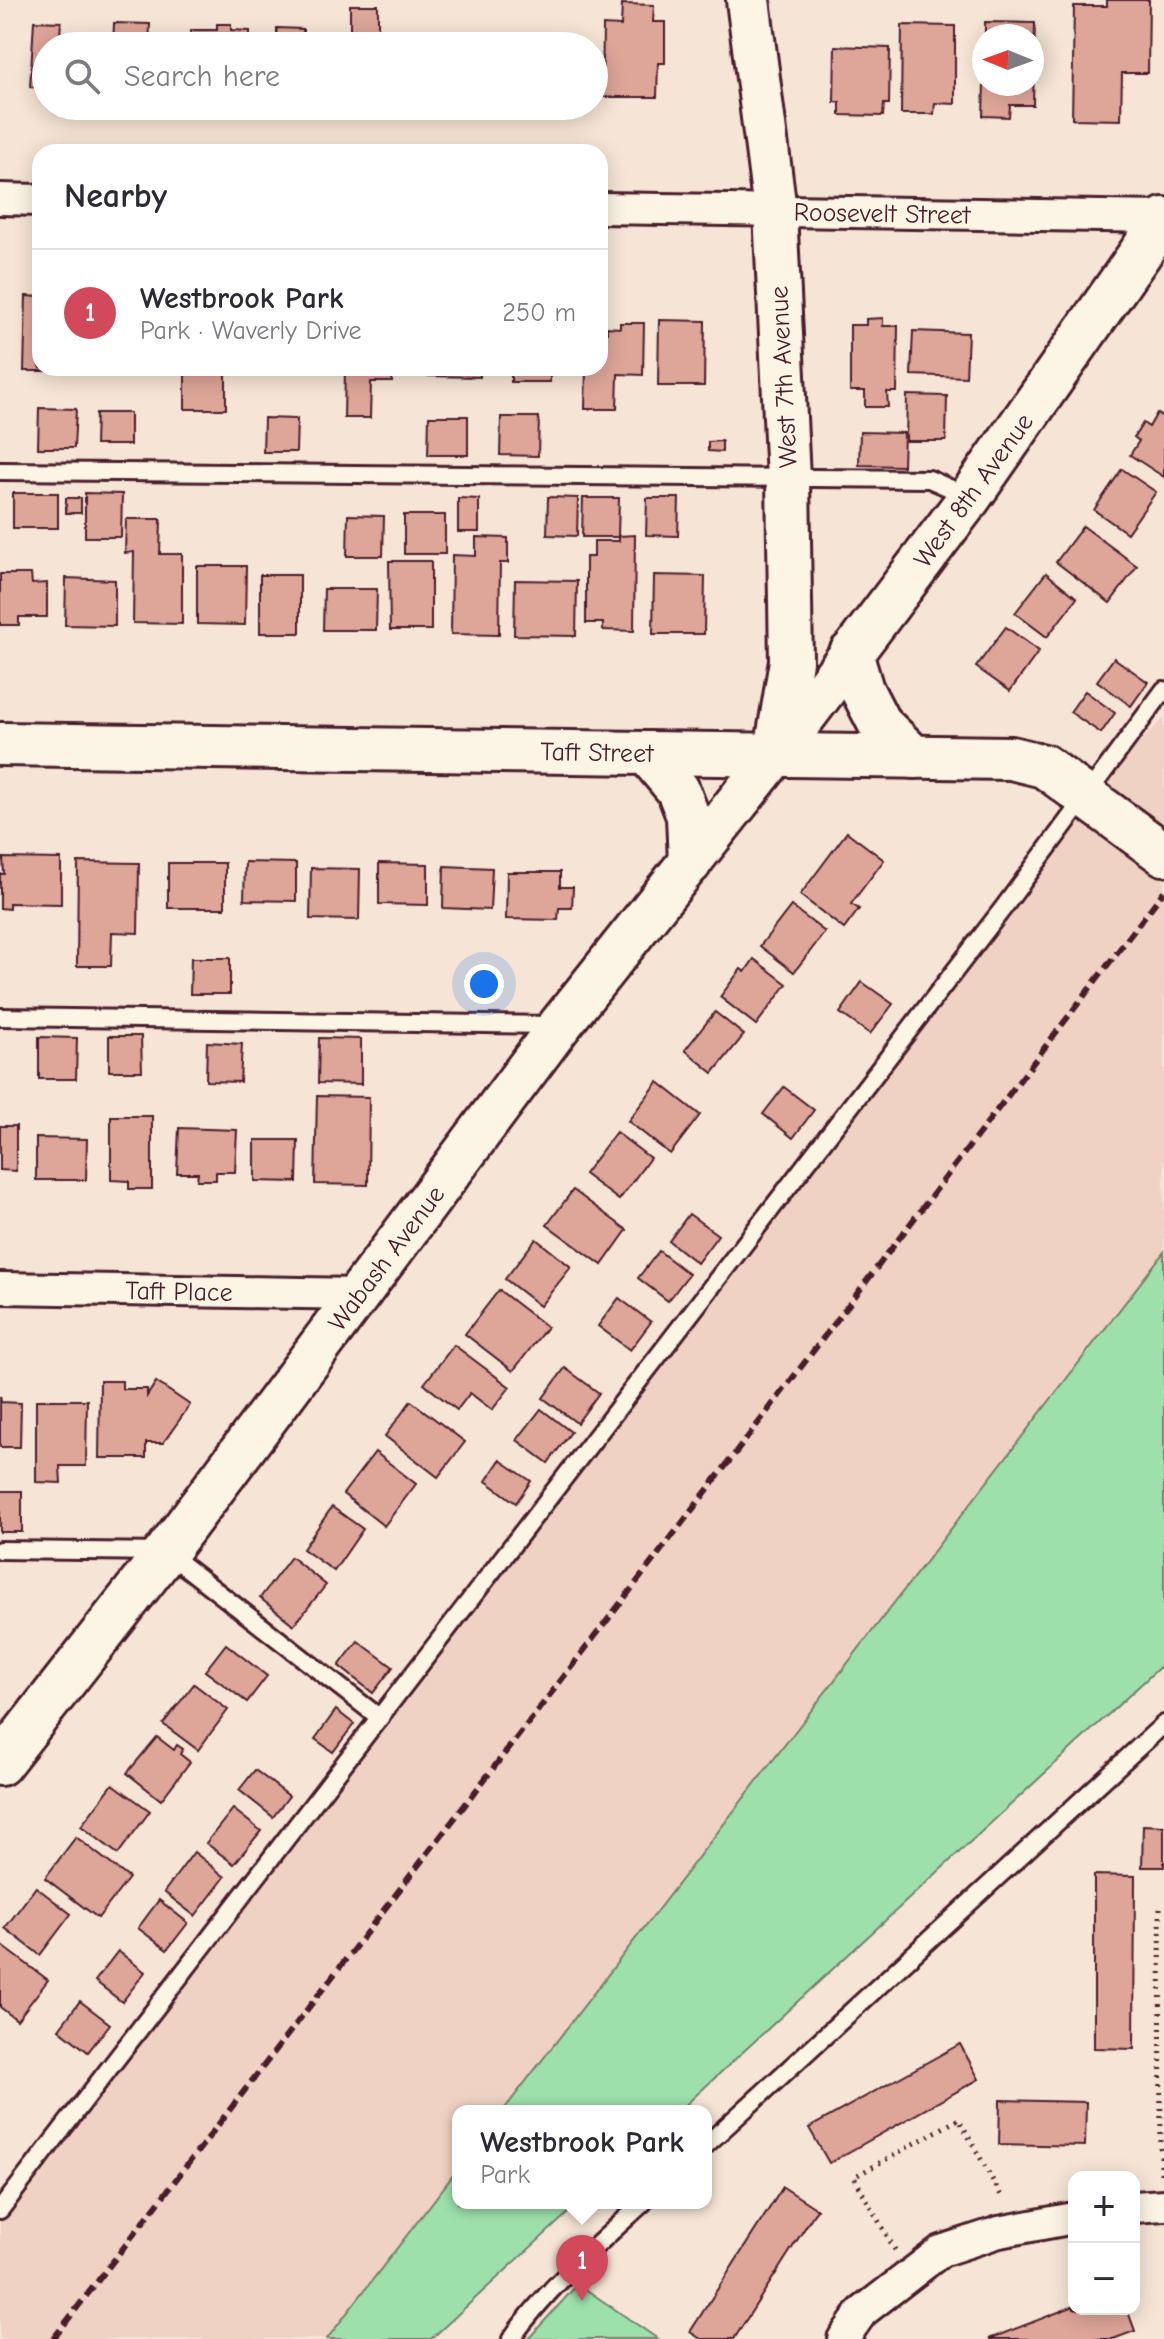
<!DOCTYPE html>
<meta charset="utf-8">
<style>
body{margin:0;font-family:"Comic Neue",sans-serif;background:#f2f2f3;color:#2b2b33}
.controls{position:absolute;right:24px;bottom:24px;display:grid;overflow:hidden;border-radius:16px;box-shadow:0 4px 20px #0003}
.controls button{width:72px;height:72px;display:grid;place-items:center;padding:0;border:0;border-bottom:2px solid #e1e1e2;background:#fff;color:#2b2b33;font:40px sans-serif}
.compass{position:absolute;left:972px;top:24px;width:72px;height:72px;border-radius:50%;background:#fff;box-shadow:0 4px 20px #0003;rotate:271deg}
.you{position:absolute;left:484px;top:984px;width:28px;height:28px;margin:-20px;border:6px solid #fff;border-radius:50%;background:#1a73e8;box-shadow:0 0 0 12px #1a73e833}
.badge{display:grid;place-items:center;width:52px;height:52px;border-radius:50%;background:#d1495b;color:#fff;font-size:26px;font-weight:700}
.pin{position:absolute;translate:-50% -66px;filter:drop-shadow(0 2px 4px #0008)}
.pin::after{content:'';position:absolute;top:42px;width:28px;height:24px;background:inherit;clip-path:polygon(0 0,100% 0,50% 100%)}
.popup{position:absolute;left:452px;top:2105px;width:260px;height:104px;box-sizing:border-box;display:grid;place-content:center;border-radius:16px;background:#fff;filter:drop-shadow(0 2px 6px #0005);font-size:26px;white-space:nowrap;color:#7c7c81}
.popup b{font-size:30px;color:#2b2b33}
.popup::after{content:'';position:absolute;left:50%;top:100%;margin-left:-16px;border:16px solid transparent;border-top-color:#fff}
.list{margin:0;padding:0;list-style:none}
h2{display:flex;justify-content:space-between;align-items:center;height:104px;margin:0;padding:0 32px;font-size:34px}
h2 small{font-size:26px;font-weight:400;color:#7c7c81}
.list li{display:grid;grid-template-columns:52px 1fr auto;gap:24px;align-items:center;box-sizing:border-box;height:128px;padding:0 32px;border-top:2px solid #e1e1e2}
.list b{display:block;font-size:30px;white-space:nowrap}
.list p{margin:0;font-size:26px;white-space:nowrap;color:#7c7c81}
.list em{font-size:26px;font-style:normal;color:#7c7c81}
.icon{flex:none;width:44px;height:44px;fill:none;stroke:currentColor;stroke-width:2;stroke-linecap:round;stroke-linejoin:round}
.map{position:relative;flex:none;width:1164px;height:2339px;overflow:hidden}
.search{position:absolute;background:#fff;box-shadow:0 4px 20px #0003;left:32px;top:32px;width:576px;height:88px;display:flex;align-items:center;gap:20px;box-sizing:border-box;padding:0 28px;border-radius:44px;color:#7c7c81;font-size:30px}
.panel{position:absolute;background:#fff;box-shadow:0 4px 20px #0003;left:32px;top:144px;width:576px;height:232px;border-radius:24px}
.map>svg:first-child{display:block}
.built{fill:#efd2c4}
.green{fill:#9de0ac;stroke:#74806c;stroke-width:2}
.building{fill:#dea599;stroke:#4a1f2b;stroke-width:2}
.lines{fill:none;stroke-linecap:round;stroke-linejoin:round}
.lane-casing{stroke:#4a1f2b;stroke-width:22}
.street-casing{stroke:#4a1f2b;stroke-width:36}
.secondary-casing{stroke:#4a1f2b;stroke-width:48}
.path{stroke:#4a1f2b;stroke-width:5;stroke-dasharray:2 6;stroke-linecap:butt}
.lane{stroke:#fcf5e5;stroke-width:16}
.street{stroke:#fcf5e5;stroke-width:30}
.secondary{stroke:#fcf5e5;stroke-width:42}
.rail{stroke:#4a1f2b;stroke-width:6;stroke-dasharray:12 6;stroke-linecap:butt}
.labels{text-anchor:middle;stroke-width:7;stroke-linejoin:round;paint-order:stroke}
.street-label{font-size:26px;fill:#4a1f2b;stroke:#fcf5e5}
</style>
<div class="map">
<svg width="1164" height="2339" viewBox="0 0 1164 2339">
<rect width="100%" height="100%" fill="#f6e5d6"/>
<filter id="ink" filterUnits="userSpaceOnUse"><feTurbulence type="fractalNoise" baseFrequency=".0125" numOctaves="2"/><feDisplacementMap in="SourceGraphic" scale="16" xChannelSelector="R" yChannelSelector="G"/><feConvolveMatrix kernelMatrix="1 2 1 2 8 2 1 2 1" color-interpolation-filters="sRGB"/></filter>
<g filter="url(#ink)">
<path class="built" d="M1164 718V1252L503 2111H458V2169L327 2339H0V2205L1086 796Z"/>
<g class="green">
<path d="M1164 1252V1663L679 2111H503Z"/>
<path d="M458 2169V2203H579L431 2339H327Z"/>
<path d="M578 2284 658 2339H528Z"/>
</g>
<g class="building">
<path d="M1107 0H1149L1148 73H1122L1121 120 1072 119 1074 6H1107Z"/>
<path d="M622 4 654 5 653 22H665V63H658L657 97H602L603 25 621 26Z"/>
<path d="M350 5H378V31H418V46H350Z"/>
<path d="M34 21 61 22 60 36 86 37V46H46V88L30 87Z"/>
<path d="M985 22 1035 23 1033 105H1010L1009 117 983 116 984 84H1032V36H985Z"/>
<path d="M114 23 150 24 149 46H113Z"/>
<path d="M217 24H231V30L250 31V46H191V30H217Z"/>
<path d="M902 25 955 26V104L935 103 934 114H901Z"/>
<path d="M277 28 303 29V46H264L277 45Z"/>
<rect x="530" y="37" width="33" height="9"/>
<path d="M835 46 890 48 889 104H884L883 116 840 115V102H834Z"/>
<path d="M26 296 40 297V368H79V371H24Z"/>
<path d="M883 318V326H898L897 392H887L888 407H865V391H850V325H866V319Z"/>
<path d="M659 320 705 321 704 386H658Z"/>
<path d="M620 323H644L643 375 618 374 617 409H585L586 368H600V333H607V327L620 328Z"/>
<path d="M913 331 968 333 966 377 911 375Z"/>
<rect x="185" y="368" width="41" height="41"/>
<path d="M345 368H392V382H371L370 418H344Z"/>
<path d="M427 368H480V377L427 376Z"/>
<rect x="511" y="368" width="39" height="14"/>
<path d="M907 395 947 396 946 441H906Z"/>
<path d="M39 408 76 409 74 448H38Z"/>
<path d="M96 413H130V445H95Z"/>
<path d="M1157 413 1164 418V477L1130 455 1139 441 1134 437 1143 423 1149 427Z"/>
<path d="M429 416H468V455H428Z"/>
<path d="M501 417H539L538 456 500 455Z"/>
<path d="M264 418 297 419 296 452H263Z"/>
<path d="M860 432 904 433 903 466 859 465Z"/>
<path d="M722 441V452L708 451V442Z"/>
<path d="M1122 469 1156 492 1127 533 1094 510Z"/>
<rect x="13" y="493" width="45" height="35"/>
<path d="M85 493 122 494 121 537H85Z"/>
<path d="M548 497 578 498 577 536 547 535Z"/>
<rect x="66" y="498" width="15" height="15"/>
<path d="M458 498 479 499V532H458Z"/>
<path d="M583 498H619L618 537H582Z"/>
<path d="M647 498H679L678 536 646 535Z"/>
<path d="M348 515 384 516 383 556H347Z"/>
<rect x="404" y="515" width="41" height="39"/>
<path d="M126 519H161L160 554H182V624L133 623 134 552 125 553Z"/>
<path d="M1083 526 1137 566 1110 603 1056 562Z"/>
<path d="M635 535 634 631 603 630V623H586V557H594V541H619V536Z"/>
<path d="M476 537 508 538V563H500L499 635 451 634 452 555 476 556Z"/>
<path d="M389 561H431V630H390Z"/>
<path d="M197 566H246L245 625 197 624Z"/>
<path d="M1046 573 1077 598 1047 637 1015 613Z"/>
<path d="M0 574H31L32 584 47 583V617H19V625H0Z"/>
<rect x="260" y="575" width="40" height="58"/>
<path d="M654 575 705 576 704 634H653Z"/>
<path d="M66 578 115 580V626L65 625Z"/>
<path d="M515 580 577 581 576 636 514 635Z"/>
<path d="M324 589H377L376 630H323Z"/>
<path d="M1006 627 1039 651 1010 691 976 667Z"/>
<path d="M1114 658 1148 682 1131 706 1097 681Z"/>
<path d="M1085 691 1115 713 1101 733 1070 712Z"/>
<path d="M847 832 884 860 851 904 859 909 844 929 800 895Z"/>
<path d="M3 858 61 859V904L9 903V909L0 908V874H4Z"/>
<path d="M78 862 139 863 138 933 112 932 111 966H77Z"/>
<path d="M245 862 296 863V901L244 900Z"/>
<rect x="168" y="863" width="57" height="45"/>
<path d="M379 863 428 864V905L379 904Z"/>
<path d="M444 866 492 868 490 910 443 908Z"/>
<path d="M311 868 360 869 359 920 310 919Z"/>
<path d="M507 872H560V887H573L572 908H559L558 920 506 919Z"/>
<path d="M791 906 825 932 794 972 760 946Z"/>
<path d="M191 958H230V994H190Z"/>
<path d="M754 959 787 984 756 1025 720 997 741 969 745 972Z"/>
<path d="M862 982 893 1004 870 1034 840 1013Z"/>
<path d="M715 1012 744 1035 713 1073 685 1050Z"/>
<path d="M109 1036H141L142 1071H109Z"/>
<path d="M39 1037 77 1038 76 1079H39Z"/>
<path d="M319 1038 361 1039V1084L318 1083Z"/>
<path d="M207 1042 242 1044 240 1082 206 1081Z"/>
<path d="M658 1082 700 1115 670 1154 628 1121Z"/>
<path d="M784 1087 814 1110 793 1138 763 1114Z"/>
<path d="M317 1096 369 1097 368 1185 315 1184Z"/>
<path d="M111 1116H152V1189H129V1181L111 1180Z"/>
<path d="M0 1126H16V1171L0 1170Z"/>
<path d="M179 1128 237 1130 235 1172H216V1180H197L198 1173H177Z"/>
<path d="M616 1132 650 1158 619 1200 584 1174Z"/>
<path d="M36 1138 87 1139 86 1180H36Z"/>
<path d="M255 1140H298L297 1182 255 1181Z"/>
<path d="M573 1190 627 1230 602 1265 547 1225Z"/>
<path d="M689 1214 718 1235 697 1263 669 1241Z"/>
<path d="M536 1239 571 1267 540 1306 505 1279Z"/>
<path d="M659 1251 689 1274 668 1301 638 1278Z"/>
<path d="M499 1290 547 1327 513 1371 465 1334Z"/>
<path d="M619 1298 651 1322 630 1350 598 1326Z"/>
<path d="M454 1345 510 1387 492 1410 470 1393 457 1410 424 1384Z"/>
<path d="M565 1368 599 1393 577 1423 543 1398Z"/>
<path d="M100 1381H122V1389H147V1396L156 1382 190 1405 163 1443H146V1458H99Z"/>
<path d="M0 1396 1 1402 21 1403 20 1447H0Z"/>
<path d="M36 1400H87L86 1466H60L61 1483 36 1482Z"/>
<path d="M411 1401 465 1442 438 1477 385 1436Z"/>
<path d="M541 1409 571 1432 548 1463 517 1440Z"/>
<path d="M375 1452 416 1484 384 1526 343 1494Z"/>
<path d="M500 1460 531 1481 516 1503 486 1481Z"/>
<rect x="0" y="1491" width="22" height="41"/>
<path d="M332 1507 363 1529 334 1571 303 1549Z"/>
<path d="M291 1557 326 1585 294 1625 260 1598Z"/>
<path d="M358 1641 393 1667 373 1693 339 1666Z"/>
<path d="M226 1644 267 1676 247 1702 205 1671Z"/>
<path d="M194 1684 228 1710 198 1750 163 1724Z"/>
<path d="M336 1710 354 1724 333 1752 315 1739Z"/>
<path d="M157 1737 174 1750 177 1745 183 1749 180 1754 190 1762 161 1800 127 1773Z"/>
<path d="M255 1770 289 1796 273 1817 239 1790Z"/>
<path d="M113 1784 150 1811 118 1854 81 1826Z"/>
<path d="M233 1809 261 1831 234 1864 206 1843Z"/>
<path d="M1143 1825 1164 1826V1867H1142Z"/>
<path d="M76 1837 129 1878 98 1918 45 1878Z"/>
<path d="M194 1852 225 1877 195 1916 164 1892Z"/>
<path d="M1094 1875 1135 1876 1134 2049 1094 2048Z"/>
<path d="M36 1887 71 1914 40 1955 5 1928Z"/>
<path d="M159 1900 188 1923 167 1950 138 1928Z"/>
<path d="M0 1944 48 1980 17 2020 0 2007Z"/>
<path d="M118 1951 145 1972 122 2002 95 1981Z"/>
<path d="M80 2001 110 2024 88 2052 59 2029Z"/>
<path d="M960 2044 979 2079 829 2163 809 2128Z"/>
<path d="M1000 2100 1086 2102 1085 2146 999 2144Z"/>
<path d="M783 2187 817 2209 734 2339H701L690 2332Z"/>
<path d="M1074 2306V2309H1127L1135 2331 1113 2339H989Z"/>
</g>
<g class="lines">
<g class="lane-casing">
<g id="lane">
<path d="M0 471 929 479 970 497"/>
<path d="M0 1017 554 1025"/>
<path d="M0 1550 166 1552 380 1718"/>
<path d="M706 2145 1164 1724"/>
<path d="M0 2210 1004 907 1164 690"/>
<path d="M511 2339C547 2288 597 2245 643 2203"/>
</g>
</g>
<g class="street-casing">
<g id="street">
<path d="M0 199 40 200"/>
<path d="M600 208 1164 217"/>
<path d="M0 1288 359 1294"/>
<path d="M1134 2207 1164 2205"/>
<path d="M843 2339 862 2312 941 2251 999 2232 1074 2218"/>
</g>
</g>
<g class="secondary-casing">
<g id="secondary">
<path d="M748 0 775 211 788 479 791 661 777 746"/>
<path d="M851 653 862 690 879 723 914 757"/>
<path d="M0 744 1011 758 1044 766 1164 854"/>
<path d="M647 753 678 790 688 816 690 863"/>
<path d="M0 1764 166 1552 560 1025 775 755 970 497 1164 219"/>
</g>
</g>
<g class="path">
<path d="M1161 2174 1160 1906H1164"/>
<path d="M895 2250 854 2177 959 2119 1003 2199"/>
</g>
<use href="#lane" class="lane"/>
<use href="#street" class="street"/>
<use href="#secondary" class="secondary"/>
<path class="rail" d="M53 2339 673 1535 1164 891"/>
</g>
</g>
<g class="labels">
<g class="street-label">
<text transform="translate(882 213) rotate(1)" y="9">Roosevelt Street</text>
<text transform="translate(783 377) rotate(-93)" y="9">West 7th Avenue</text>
<text transform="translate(973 490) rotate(-54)" y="9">West 8th Avenue</text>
<text transform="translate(597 752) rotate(1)" y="9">Taft Street</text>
<text transform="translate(386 1258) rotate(-53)" y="9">Wabash Avenue</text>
<text transform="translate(179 1291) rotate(1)" y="9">Taft Place</text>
</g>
</g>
</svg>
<div class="controls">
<button>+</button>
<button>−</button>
</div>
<svg class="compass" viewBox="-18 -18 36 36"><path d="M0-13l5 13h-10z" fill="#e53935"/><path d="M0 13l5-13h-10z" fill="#7c7c81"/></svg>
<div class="you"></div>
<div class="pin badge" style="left:582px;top:2301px">1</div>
<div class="popup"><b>Westbrook Park</b>Park</div>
<div class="search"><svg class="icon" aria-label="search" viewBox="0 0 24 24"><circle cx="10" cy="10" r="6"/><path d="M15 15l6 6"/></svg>Search here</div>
<section class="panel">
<h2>Nearby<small></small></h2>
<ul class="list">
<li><span class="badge">1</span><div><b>Westbrook Park</b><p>Park · Waverly Drive</p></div><em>250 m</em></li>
</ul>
</section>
</div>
